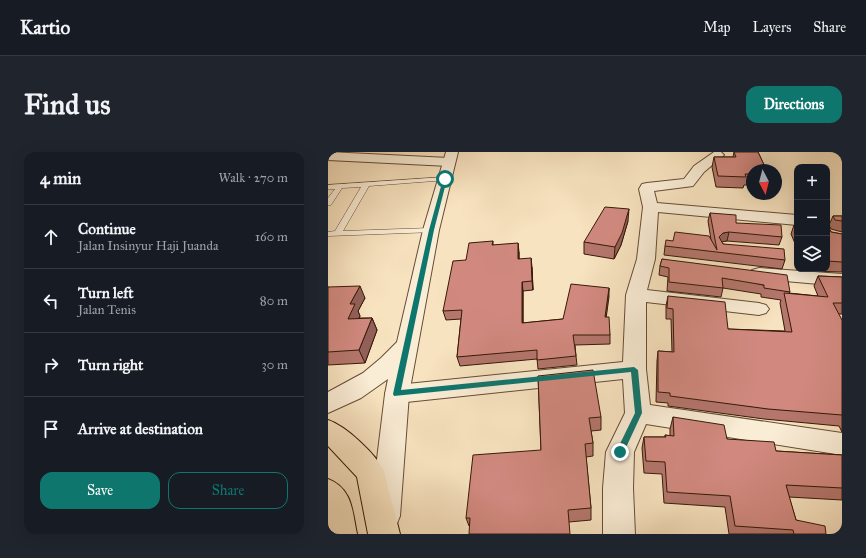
<!DOCTYPE html>
<meta charset="utf-8">
<style>
body{margin:0;font-family:"IM FELL Great Primer",serif;background:#20242c;color:#f1f3f6}
.controls{position:absolute;right:12px;top:12px;display:grid;overflow:hidden;border-radius:8px;box-shadow:0 4px 16px #0002}
.controls button{width:36px;height:36px;display:grid;place-items:center;padding:0;border:0;border-bottom:1px solid #363941;background:#171b24;color:#f1f3f6;font:20px sans-serif}
.compass{position:absolute;left:418px;top:12px;width:36px;height:36px;border-radius:50%;background:#171b24;box-shadow:0 4px 16px #0002;rotate:173deg}
.stop{position:absolute;width:12px;height:12px;margin:-9px;border:3px solid #0f766e;border-radius:50%;background:#fff}
.stop.end{background:#0f766e;border-color:#fff;box-shadow:0 1px 4px #0008}
.list{margin:0;padding:0;list-style:none}
h2{display:flex;justify-content:space-between;align-items:center;height:52px;margin:0;padding:0 16px;font-size:17px}
h2 small{font-size:13px;font-weight:400;color:#9ea1a6}
.list li{display:grid;grid-template-columns:26px 1fr auto;gap:12px;align-items:center;box-sizing:border-box;height:64px;padding:0 16px;border-top:1px solid #363941}
.list b{display:block;font-size:15px;white-space:nowrap}
.list p{margin:0;font-size:13px;white-space:nowrap;color:#9ea1a6}
.list em{font-size:13px;font-style:normal;color:#9ea1a6}
.actions{display:flex;gap:8px;padding:12px 16px}
.actions a{flex:1;padding:9px 0;border:1px solid #0f766e;border-radius:12px;text-align:center;font-size:14px;color:#0f766e}
.actions .main{background:#0f766e;color:#fff}
.icon{flex:none;width:22px;height:22px;fill:none;stroke:currentColor;stroke-width:2;stroke-linecap:round;stroke-linejoin:round}
.map{position:relative;flex:none;width:514px;height:382px;overflow:hidden;border-radius:12px}
header{display:flex;align-items:center;gap:24px;box-sizing:border-box;height:56px;padding:0 20px;background:#171b24;border-bottom:1px solid #363941}
header strong{font-size:19px}
nav{display:flex;gap:22px;margin-inline-start:auto;font-size:14px}
.intro{display:flex;align-items:center;justify-content:space-between;box-sizing:border-box;height:96px;padding:0 24px}
h1{margin:0;font-size:28px}
.button{padding:10px 18px;border-radius:12px;background:#0f766e;color:#fff;font-size:14px;font-weight:700}
main{display:flex;gap:24px;padding:0 24px}
aside{flex:1;background:#171b24;border-radius:12px;box-shadow:0 4px 16px #0002}
.map>svg:first-child{display:block}
.lines{fill:none;stroke-linecap:round;stroke-linejoin:round}
.service-casing{stroke:#664c35;stroke-width:1}
.minor-casing{stroke:#664c35;stroke-width:2}
.tertiary-casing{stroke:#664c35;stroke-width:2}
.primary-casing{stroke:#361907;stroke-width:2}
.service{fill:#faedd6;fill-rule:evenodd}
.minor{fill:#faedd6;fill-rule:evenodd}
.tertiary{fill:#faedd6;fill-rule:evenodd}
.primary{fill:#f8e3c0;fill-rule:evenodd}
.wall{fill:#b4766d;stroke:#361907}
.shaded-wall{fill:#926059;stroke:#361907}
.building{fill:#d1897f;stroke:#361907}
.route{fill:#0f766e}
</style>
<header>
<strong>Kartio</strong>
<nav><a>Map</a><a>Layers</a><a>Share</a></nav>
</header>
<div class="intro"><h1>Find us</h1><a class="button">Directions</a></div>
<main>
<aside>
<h2>4 min<small>Walk · 270 m</small></h2>
<ul class="list">
<li><svg class="icon" aria-label="ahead" viewBox="0 0 24 24"><path d="M12 20V5M6 11l6-6 6 6"/></svg><div><b>Continue</b><p>Jalan Insinyur Haji Juanda</p></div><em>160 m</em></li>
<li><svg class="icon" aria-label="left" viewBox="0 0 24 24"><path d="M17 20v-9H6M10 6l-5 5 5 5"/></svg><div><b>Turn left</b><p>Jalan Tenis</p></div><em>80 m</em></li>
<li><svg class="icon" aria-label="right" viewBox="0 0 24 24"><path d="M7 20v-9h11M14 6l5 5-5 5"/></svg><div><b>Turn right</b></div><em>30 m</em></li>
<li><svg class="icon" aria-label="arrive" viewBox="0 0 24 24"><path d="M6 21V4h12l-3 4 3 4H6"/></svg><div><b>Arrive at destination</b></div></li>
</ul>
<div class="actions"><a class="main">Save</a><a>Share</a></div>
</aside>
<div class="map">
<svg width="514" height="382" viewBox="0 0 514 382">
<rect width="100%" height="100%" fill="#f8e3c0"/>
<filter id="stains"><feTurbulence type="fractalNoise" baseFrequency=".005" numOctaves="4"/><feColorMatrix values="0 0 0 0 .2 0 0 0 0 .09 0 0 0 0 .02 0 0 0 .5 -.17"/></filter>
<radialGradient id="worn" r=".72"><stop offset=".6" stop-color="#630" stop-opacity="0"/><stop offset="1" stop-color="#630" stop-opacity=".3"/></radialGradient>
<g class="lines">
<g class="service-casing">
<path id="service" d="M117 25 119 26V28L41 34 15 79 103 76 107 78 106 80 0 84V80L7 79 33 35 14 36 3 53H0V46L7 37H0V33Z"/>
</g>
<g class="minor-casing">
<g id="minor">
<path d="M0 0 121 6 126 7 127 10 126 13 121 14 0 8Z"/>
<path d="M386 0H393L396 3 376 20 365 34 326 39 329 51 469 63V73L330 60 327 107 319 138 431 151 438 153 441 157 438 161 431 163 318 150V217L322 253 514 281V303L318 272 306 300 305 336 307 382H275V336L278 300 297 261 295 227 69 251 60 249 57 242 60 235 69 233 295 210 298 143 309 107 315 55 311 37 314 32 319 31 356 27 366 14Z"/>
<path d="M431 116 514 122V134L424 126 422 122 424 118Z"/>
</g>
</g>
<g class="tertiary-casing">
<path id="tertiary" d="M118 0H130L111 78 81 242 72 364 68 374 57 379 46 374 42 364 57 242 60 227 33 246 0 261V240L35 221 53 206 69 190 95 78Z"/>
</g>
<g class="primary-casing">
<g id="primary">
<path d="M0 268C18 274 48 302 56 319L72 382H40L29 325 0 294Z"/>
<path d="M0 327C25 337 24 359 29 382H0Z"/>
</g>
</g>
<use href="#service" class="service"/>
<use href="#minor" class="minor"/>
<use href="#tertiary" class="tertiary"/>
<use href="#primary" class="primary"/>
</g>
<g class="wall">
<path d="M406 0H430L438 17V18H424V33H416L415 36 388 35 384 15 386 5H405Z"/>
<path d="M382 61 408 71 454 85 451 93 399 89H393L395 92 457 108 454 117 336 103 337 94 345 89 383 88 380 69Z"/>
<path d="M505 64H514V80L503 77 501 73Z"/>
<path d="M300 69 293 93 286 107 256 102V90Z"/>
<path d="M466 73H469V96L463 82Z"/>
<path d="M499 74 503 80 514 82V120L479 119 478 117H499Z"/>
<path d="M165 89V93L191 100V107L204 115 205 138 195 139V171L235 167 281 136 278 165 282 183V192L247 193 248 204 249 213 210 217 209 207 132 214 129 205 133 167 118 168 115 159 138 108Z"/>
<path d="M334 107 462 140 461 141 490 144 486 134 490 124 514 125V162H510L514 168V280L511 274 436 267 340 254V251L328 250 329 209 330 199 344 200 343 167H338V154L340 144 400 177 457 179 452 151 453 148 433 145V142L395 136 393 145 339 139 340 125 331 123 332 114Z"/>
<path d="M0 135 37 146 30 159 32 164 31 166H44L49 178 37 211 0 213Z"/>
<path d="M210 224 273 265V278L263 279 265 291V304L258 305 263 356V368L241 370 141 374 138 366 213 298Z"/>
<path d="M345 265 399 287 448 299 514 303V348L461 345 468 368 498 382H401L397 355 336 351 334 322 316 321 314 296 316 285H337V283L342 284V277Z"/>
</g>
<g class="shaded-wall">
<path d="M301 57 300 69 293 93 286 107 287 95Z"/>
<path d="M401 80 399 89 393 90 391 85 395 81Z"/>
<path d="M190 91 191 100V116L190 107Z"/>
<path d="M203 106 204 115 205 138 204 129Z"/>
<path d="M194 130 195 139V180L194 171Z"/>
<path d="M32 134 37 146 30 159 32 164 25 179 20 167 22 152Z"/>
<path d="M281 136V145L277 174V165Z"/>
<path d="M44 166 49 178 37 211 31 198Z"/>
</g>
<g class="building">
<path d="M406 0H430L438 17H428V18H424V22H417L418 25 390 24 386 5H408Z"/>
<path d="M277 55 301 57 294 81 287 95 256 90Z"/>
<path d="M382 61 408 63V71L453 73 454 85 401 80 395 81 391 85 395 92 456 97 457 108 337 94 338 88 345 89 347 80 381 84 389 98Z"/>
<path d="M505 64H514V69L507 68Z"/>
<path d="M466 73H469V79Z"/>
<path d="M499 74 501 75 503 80 514 82V110L499 109Z"/>
<path d="M165 89 164 93 190 91V107L203 106 204 129 194 130V171L235 167 243 132 281 136 277 165H281L282 183H245L248 204 209 208V198L129 205 134 158 115 159 125 109 138 108 141 91Z"/>
<path d="M334 107 459 123 462 140 436 136V133L394 126 395 136 341 130V116L332 114Z"/>
<path d="M490 124 514 125V151H505L514 168V263L440 257 342 244V241L330 240V199L346 200 345 157 339 156 340 144 397 150 400 177 464 180 456 141 500 145Z"/>
<path d="M32 134 22 152H27L20 167 44 166 31 198 0 200V135Z"/>
<path d="M265 218 273 265 261 266 265 291 257 292 263 356 240 358 242 382H141L142 366H138L145 303 213 298 210 224Z"/>
<path d="M345 265 396 273 399 287 446 290 448 299 514 303V336L458 333 468 368 497 374 498 382H466L465 378 407 374 402 344 339 340 337 310 318 309 316 285H338L337 283 346 284Z"/>
</g>
<path class="route" d="M117 26 119 27 106 78 73 238 306 215 310 218 314 261 295 302 292 303 288 300 307 261 303 220 66 244 65 242 101 78 115 27Z"/>
<rect width="100%" height="100%" filter="url(#stains)"/>
<rect width="100%" height="100%" fill="url(#worn)"/>
</svg>
<div class="controls">
<button>+</button>
<button>−</button>
<button><svg class="icon" aria-label="layers" viewBox="0 0 24 24"><path d="M12 4l9 5-9 5-9-5zM3 14l9 5 9-5"/></svg></button>
</div>
<svg class="compass" viewBox="-18 -18 36 36"><path d="M0-13l5 13h-10z" fill="#e53935"/><path d="M0 13l5-13h-10z" fill="#9ea1a6"/></svg>
<div class="stop" style="left:117px;top:27px"></div>
<div class="stop end" style="left:292px;top:300px"></div>
</div>
</main>
